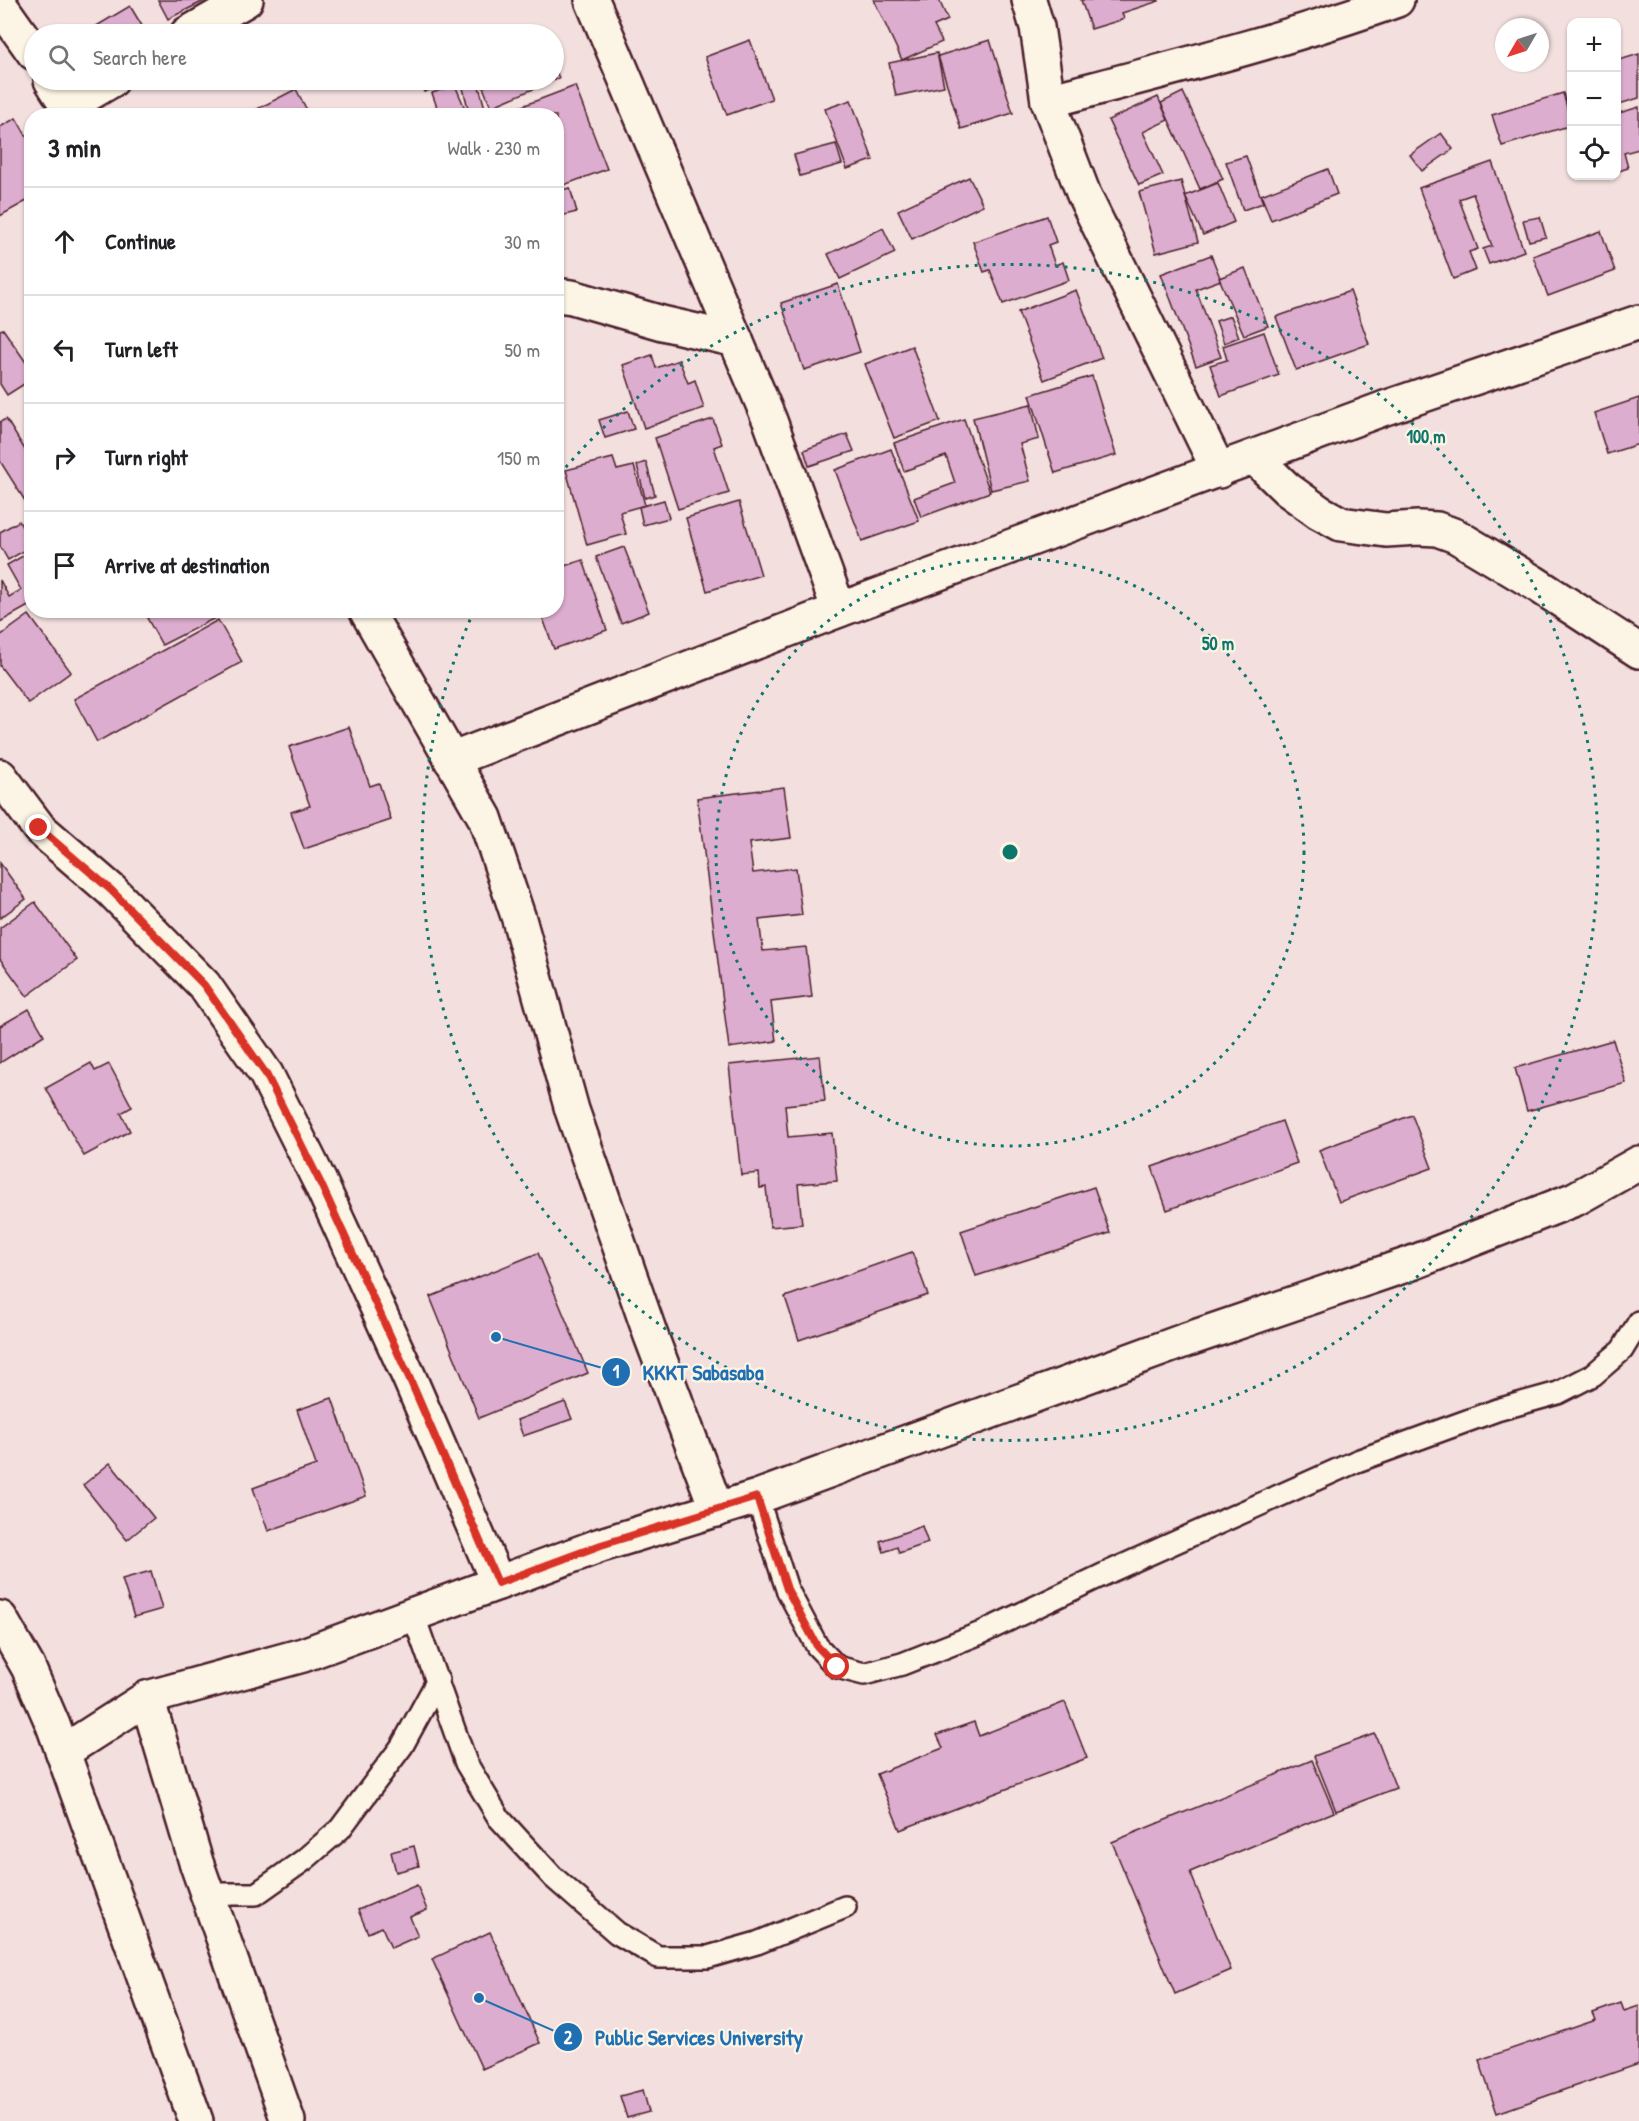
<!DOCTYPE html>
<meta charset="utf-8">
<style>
body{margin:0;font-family:"Patrick Hand",sans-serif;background:#f2f2f2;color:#202124}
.controls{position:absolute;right:18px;top:18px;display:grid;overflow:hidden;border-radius:12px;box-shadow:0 2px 4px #0004}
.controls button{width:54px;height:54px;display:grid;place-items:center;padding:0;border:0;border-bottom:2px solid #e0e0e0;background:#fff;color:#202124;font:30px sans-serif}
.compass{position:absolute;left:1495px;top:18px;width:54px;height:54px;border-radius:50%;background:#fff;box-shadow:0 2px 4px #0004;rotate:231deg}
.stop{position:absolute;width:18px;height:18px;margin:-14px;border:4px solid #d93025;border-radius:50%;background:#fff}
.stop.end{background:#d93025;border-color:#fff;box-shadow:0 2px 6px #0008}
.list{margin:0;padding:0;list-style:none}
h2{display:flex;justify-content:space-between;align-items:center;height:78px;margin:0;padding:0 24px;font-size:26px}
h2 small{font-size:20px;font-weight:400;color:#757577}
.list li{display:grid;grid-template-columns:39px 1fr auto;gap:18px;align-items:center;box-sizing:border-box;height:108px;padding:0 24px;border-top:2px solid #e0e0e0}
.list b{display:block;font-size:22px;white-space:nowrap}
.list em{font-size:20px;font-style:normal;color:#757577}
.icon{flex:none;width:33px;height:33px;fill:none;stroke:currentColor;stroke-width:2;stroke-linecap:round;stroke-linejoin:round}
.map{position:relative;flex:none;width:1639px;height:2121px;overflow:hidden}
.search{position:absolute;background:#fff;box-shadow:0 2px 4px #0004;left:24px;top:24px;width:540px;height:66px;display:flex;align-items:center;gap:15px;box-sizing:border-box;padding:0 21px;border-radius:33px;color:#757577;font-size:22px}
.panel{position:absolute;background:#fff;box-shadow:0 2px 4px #0004;left:24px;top:108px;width:540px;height:510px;border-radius:24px}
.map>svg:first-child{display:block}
.building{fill:#dcadce;stroke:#4a1f2b;stroke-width:1.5}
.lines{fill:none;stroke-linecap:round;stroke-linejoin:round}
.lane-casing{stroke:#4a1f2b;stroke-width:26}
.street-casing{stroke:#4a1f2b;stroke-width:38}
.secondary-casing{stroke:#4a1f2b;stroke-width:38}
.lane{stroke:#fcf5e5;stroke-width:21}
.street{stroke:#fcf5e5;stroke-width:33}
.secondary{stroke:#fcf5e5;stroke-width:33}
.route{stroke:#d93025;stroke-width:8}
.ring{fill:none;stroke:#0f766e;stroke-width:3;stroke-dasharray:3 6}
.centre{fill:#0f766e;stroke:#fcf5e5;stroke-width:3}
.ring-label{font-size:18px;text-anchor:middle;font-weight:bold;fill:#0f766e;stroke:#fcf5e5;stroke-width:4.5;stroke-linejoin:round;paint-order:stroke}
.leader{fill:none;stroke:#1f6fb2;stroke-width:2}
.callout-dot{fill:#1f6fb2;stroke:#fcf5e5;stroke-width:2}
.mark-label{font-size:18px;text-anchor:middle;font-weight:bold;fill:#fff}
.callout-label{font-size:22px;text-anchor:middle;font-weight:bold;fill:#1f6fb2;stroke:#fcf5e5;stroke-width:4.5;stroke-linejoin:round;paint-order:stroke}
</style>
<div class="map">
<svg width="1639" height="2121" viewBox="0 0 1639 2121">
<rect width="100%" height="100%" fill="#f2dfde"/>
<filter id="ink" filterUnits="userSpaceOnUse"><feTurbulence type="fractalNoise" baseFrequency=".0167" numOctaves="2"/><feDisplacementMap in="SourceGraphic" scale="12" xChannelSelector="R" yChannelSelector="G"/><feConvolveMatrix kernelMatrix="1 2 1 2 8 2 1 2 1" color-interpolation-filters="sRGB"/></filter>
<g filter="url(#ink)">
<g class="building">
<path d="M158 0H206L168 19Z"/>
<path d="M874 0H939L948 20 934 26 942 42 902 60Z"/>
<path d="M1081 0H1158L1159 1 1122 13 1124 19 1091 29Z"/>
<path d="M130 6 147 34H83Z"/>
<path d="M750 40 772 99 727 115 705 57Z"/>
<path d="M990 40 1013 113 961 129 938 56Z"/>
<path d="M937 53 944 86 896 96 889 63Z"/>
<path d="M1639 54V98L1616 105V61Z"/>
<path d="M554 66 559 78 491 107 483 87 501 80H554Z"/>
<path d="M419 80H456V81L424 92Z"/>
<path d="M478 83 485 108 469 112 463 88Z"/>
<path d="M455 85 467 113 461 116H440L432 93Z"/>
<path d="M575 86 607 169 556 188V116H519L517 108Z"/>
<path d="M296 89 310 116H244Z"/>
<path d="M1183 92 1223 179 1200 189 1161 103Z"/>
<path d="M1563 93 1572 125 1502 146 1492 115Z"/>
<path d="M1158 97 1168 120 1143 132 1163 175 1139 185 1108 120Z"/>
<path d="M851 100 873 160 847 169 825 109Z"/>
<path d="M1639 107V149L1624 153 1628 168 1616 172V114Z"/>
<path d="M16 118 32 146V198L0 216V127Z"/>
<path d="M1441 133 1453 149 1422 171 1410 155Z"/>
<path d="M836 144 842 164 800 176 794 155Z"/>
<path d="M1246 156 1263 203 1243 210 1226 162Z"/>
<path d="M1492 162 1524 251 1489 264 1483 249 1492 246 1473 194 1459 199 1478 249 1469 252 1476 270 1453 279 1419 188Z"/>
<path d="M1328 169 1337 194 1271 220 1261 195Z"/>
<path d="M969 177 983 205 912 239 898 210Z"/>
<path d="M1181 181 1198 242 1156 253 1139 192Z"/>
<path d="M1218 183 1234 222 1203 235 1185 196Z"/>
<path d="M570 188 577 212 556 217V191Z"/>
<path d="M1047 216 1056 242 1048 245 1055 265 1063 262 1069 280 1003 304 990 270 984 272 973 242Z"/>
<path d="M1540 217 1546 237 1529 241 1523 220Z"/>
<path d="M883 228 895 253 840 279 828 254Z"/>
<path d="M1601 231 1615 271 1548 296 1533 256Z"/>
<path d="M1211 255 1221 280 1196 289 1221 357 1196 366 1161 274Z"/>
<path d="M1245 268 1268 326 1244 335 1219 278Z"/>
<path d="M838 284 860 352 804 370 781 303Z"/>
<path d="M1076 290 1102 358 1044 380 1018 312Z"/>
<path d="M1350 291 1369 344 1296 370 1276 317Z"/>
<path d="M1231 316 1239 337 1224 343 1216 321Z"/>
<path d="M3 329 32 371V379L7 395 0 384V330Z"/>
<path d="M1264 332 1279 375 1221 396 1210 365 1227 360 1223 346Z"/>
<path d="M912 346 940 421 894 438 865 364Z"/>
<path d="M652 355 656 368 679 360 688 383 695 380 704 408 644 428 623 365Z"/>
<path d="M1092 376 1116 455 1055 473 1030 395Z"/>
<path d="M1639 398V444L1607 454 1594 413Z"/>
<path d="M1031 404 1039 439 1020 444 1030 481 991 490 973 418Z"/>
<path d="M628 411 634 429 605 438 599 420Z"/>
<path d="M6 419 32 461V501L27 504 0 461V422Z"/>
<path d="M713 419 722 444 714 447 729 493 678 509 655 438Z"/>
<path d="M964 419 990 492 921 517 914 498 955 483 946 456 904 471 894 443Z"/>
<path d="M847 434 854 451 809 466 804 450Z"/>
<path d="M891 449 919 521 862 541 835 470Z"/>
<path d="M613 458 617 470 634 466 645 505 620 512 626 534 587 545 566 470Z"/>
<path d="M646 462 655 495 645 498 637 465Z"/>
<path d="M664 500 669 518 643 525 639 507Z"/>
<path d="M739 502 761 575 707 591 686 518Z"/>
<path d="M19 521 32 546 8 560 0 546V532Z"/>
<path d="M624 547 649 612 621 623 596 557Z"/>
<path d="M28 553 32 560V604L0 622V580L9 597 21 590 7 565Z"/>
<path d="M560 555 564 566 583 560 607 630 554 649 540 610H556V557Z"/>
<path d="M161 610H226L227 612 162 645 147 618Z"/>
<path d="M29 615 71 672 28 703 0 666V636Z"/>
<path d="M218 620 242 662 97 742 74 699Z"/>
<path d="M349 727 370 786 379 783 391 820 304 849 291 812 310 806 289 747Z"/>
<path d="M784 787 791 838 749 843 753 873 796 868 802 915 759 920 763 951 806 947 812 997 771 1002 776 1041 729 1048 697 798Z"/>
<path d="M0 863 26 899 0 918Z"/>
<path d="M35 902 77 960 27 996 0 959V928Z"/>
<path d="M29 1009 44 1035 0 1063V1026Z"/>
<path d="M1613 1040 1626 1083 1527 1111 1515 1068Z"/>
<path d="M820 1056 825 1101 785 1105 788 1137 832 1133 837 1181 798 1184 802 1224 770 1227 766 1187 760 1188 759 1173 741 1175 729 1065Z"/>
<path d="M91 1063 95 1071 109 1064 132 1107 121 1113 130 1131 84 1156 46 1088Z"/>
<path d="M1412 1115 1432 1168 1339 1202 1319 1150Z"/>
<path d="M1282 1121 1297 1163 1167 1210 1152 1167Z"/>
<path d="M1094 1187 1110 1233 976 1276 961 1231Z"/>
<path d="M912 1252 928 1295 799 1340 785 1297Z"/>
<path d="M538 1253 588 1373 479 1418 430 1297Z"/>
<path d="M332 1398 366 1496 268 1531 253 1488 316 1465 297 1410Z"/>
<path d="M565 1402 572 1419 523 1436 517 1420Z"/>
<path d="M110 1463 154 1518 127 1540 83 1485Z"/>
<path d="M922 1526 928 1543 899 1553 897 1547 884 1552 880 1541Z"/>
<path d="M151 1571 162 1609 134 1617 122 1579Z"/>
<path d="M1065 1702 1087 1758 900 1830 877 1774 943 1748 937 1735 974 1722 979 1736Z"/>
<path d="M1375 1734 1396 1788 1336 1811 1314 1756Z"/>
<path d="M1312 1760 1334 1812 1190 1872 1231 1970 1175 1994 1112 1842Z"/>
<path d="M414 1846 419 1866 396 1872 391 1852Z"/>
<path d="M417 1885 427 1910 410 1917 418 1936 391 1948 382 1927 368 1933 358 1910Z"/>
<path d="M490 1932 540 2043 482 2069 432 1959Z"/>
<path d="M1621 2003 1624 2011 1639 2006V2064L1497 2113 1479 2060 1596 2020 1593 2013Z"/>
<path d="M643 2090 649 2112 627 2118 620 2096Z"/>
</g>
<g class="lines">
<g class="lane-casing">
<g id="lane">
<path d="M757 1497 787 1589 817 1646 837 1667 864 1674 902 1664 981 1633 1111 1571 1357 1461 1497 1410 1558 1393 1593 1375 1622 1350 1639 1322"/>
<path d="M413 1614 466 1763 499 1818 553 1877 617 1933 658 1957H708L757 1943 845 1907"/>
<path d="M207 1894H256L304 1860 340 1829 402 1746 438 1680"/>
</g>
</g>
<g class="street-casing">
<g id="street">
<path d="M592 0 770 421 839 610"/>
<path d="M1029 0 1037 27 1048 101 1084 195 1219 471"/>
<path d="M0 5 34 53"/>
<path d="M187 34 246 0"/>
<path d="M51 80 74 116"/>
<path d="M1048 101C1165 70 1283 41 1397 0"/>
<path d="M68 106 112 80"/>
<path d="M556 295 572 297 662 323 736 340"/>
<path d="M1255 458 1287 489 1319 512 1341 524 1386 530 1418 528 1437 529 1456 536 1533 582 1639 651"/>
<path d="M366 610 485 818 519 919 572 1110 651 1336 717 1510"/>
<path d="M451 760 839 610 1385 408 1639 322"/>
<path d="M0 776 39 828 111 890 204 985 266 1074 320 1182 409 1377 498 1583"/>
<path d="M147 1698 196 1862 288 2121"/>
<path d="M63 1752 147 1698 303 1655 601 1545 757 1497 1183 1341 1412 1263 1575 1199 1639 1163"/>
</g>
</g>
<g class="secondary-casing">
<path id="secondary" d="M0 1618 28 1667 53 1725 196 2121"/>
</g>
<use href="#lane" class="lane"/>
<use href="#street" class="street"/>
<use href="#secondary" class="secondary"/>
</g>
</g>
<g class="lines" filter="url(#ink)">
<path class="route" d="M39 828 111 890 204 985 266 1074 320 1182 409 1377 498 1583 601 1545 757 1497 787 1589 817 1646 837 1667"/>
</g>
<g class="ring">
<circle cx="1010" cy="852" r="294"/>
<path d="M560 474A588 588 0 1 1 473 613"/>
</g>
<circle cx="1010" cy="852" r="9" class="centre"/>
<g class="ring-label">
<text x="1426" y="443">100 m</text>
<text x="1218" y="650">50 m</text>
</g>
<path class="leader" d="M496 1337L616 1372M479 1998L568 2037"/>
<g class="callout-dot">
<circle cx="496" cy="1337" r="6"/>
<circle cx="479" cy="1998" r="6"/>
<circle cx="616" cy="1372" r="15"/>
<circle cx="568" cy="2037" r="15"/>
</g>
<g class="mark-label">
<text x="616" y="1378">1</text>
<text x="568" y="2044">2</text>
</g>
<g class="callout-label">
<text x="703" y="1380">KKKT Sabasaba</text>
<text x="699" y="2045">Public Services University</text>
</g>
</svg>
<div class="controls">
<button>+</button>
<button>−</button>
<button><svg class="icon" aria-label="locate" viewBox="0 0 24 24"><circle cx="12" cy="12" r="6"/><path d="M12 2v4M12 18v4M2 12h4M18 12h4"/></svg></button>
</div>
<svg class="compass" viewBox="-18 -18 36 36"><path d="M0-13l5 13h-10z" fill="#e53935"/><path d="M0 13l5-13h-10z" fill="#757577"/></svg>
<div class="stop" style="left:837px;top:1667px"></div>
<div class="stop end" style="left:39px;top:828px"></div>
<div class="search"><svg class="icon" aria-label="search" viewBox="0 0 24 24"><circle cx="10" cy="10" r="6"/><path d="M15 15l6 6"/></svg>Search here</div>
<section class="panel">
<h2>3 min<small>Walk · 230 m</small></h2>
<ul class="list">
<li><svg class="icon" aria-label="ahead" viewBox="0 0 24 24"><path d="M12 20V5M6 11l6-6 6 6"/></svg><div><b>Continue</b></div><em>30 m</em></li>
<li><svg class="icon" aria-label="left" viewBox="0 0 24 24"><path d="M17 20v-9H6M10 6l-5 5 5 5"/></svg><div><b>Turn left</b></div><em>50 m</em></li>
<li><svg class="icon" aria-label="right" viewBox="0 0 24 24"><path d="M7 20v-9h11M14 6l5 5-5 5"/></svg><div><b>Turn right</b></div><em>150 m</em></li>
<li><svg class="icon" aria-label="arrive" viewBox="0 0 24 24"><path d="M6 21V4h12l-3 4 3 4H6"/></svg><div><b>Arrive at destination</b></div></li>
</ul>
</section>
</div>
